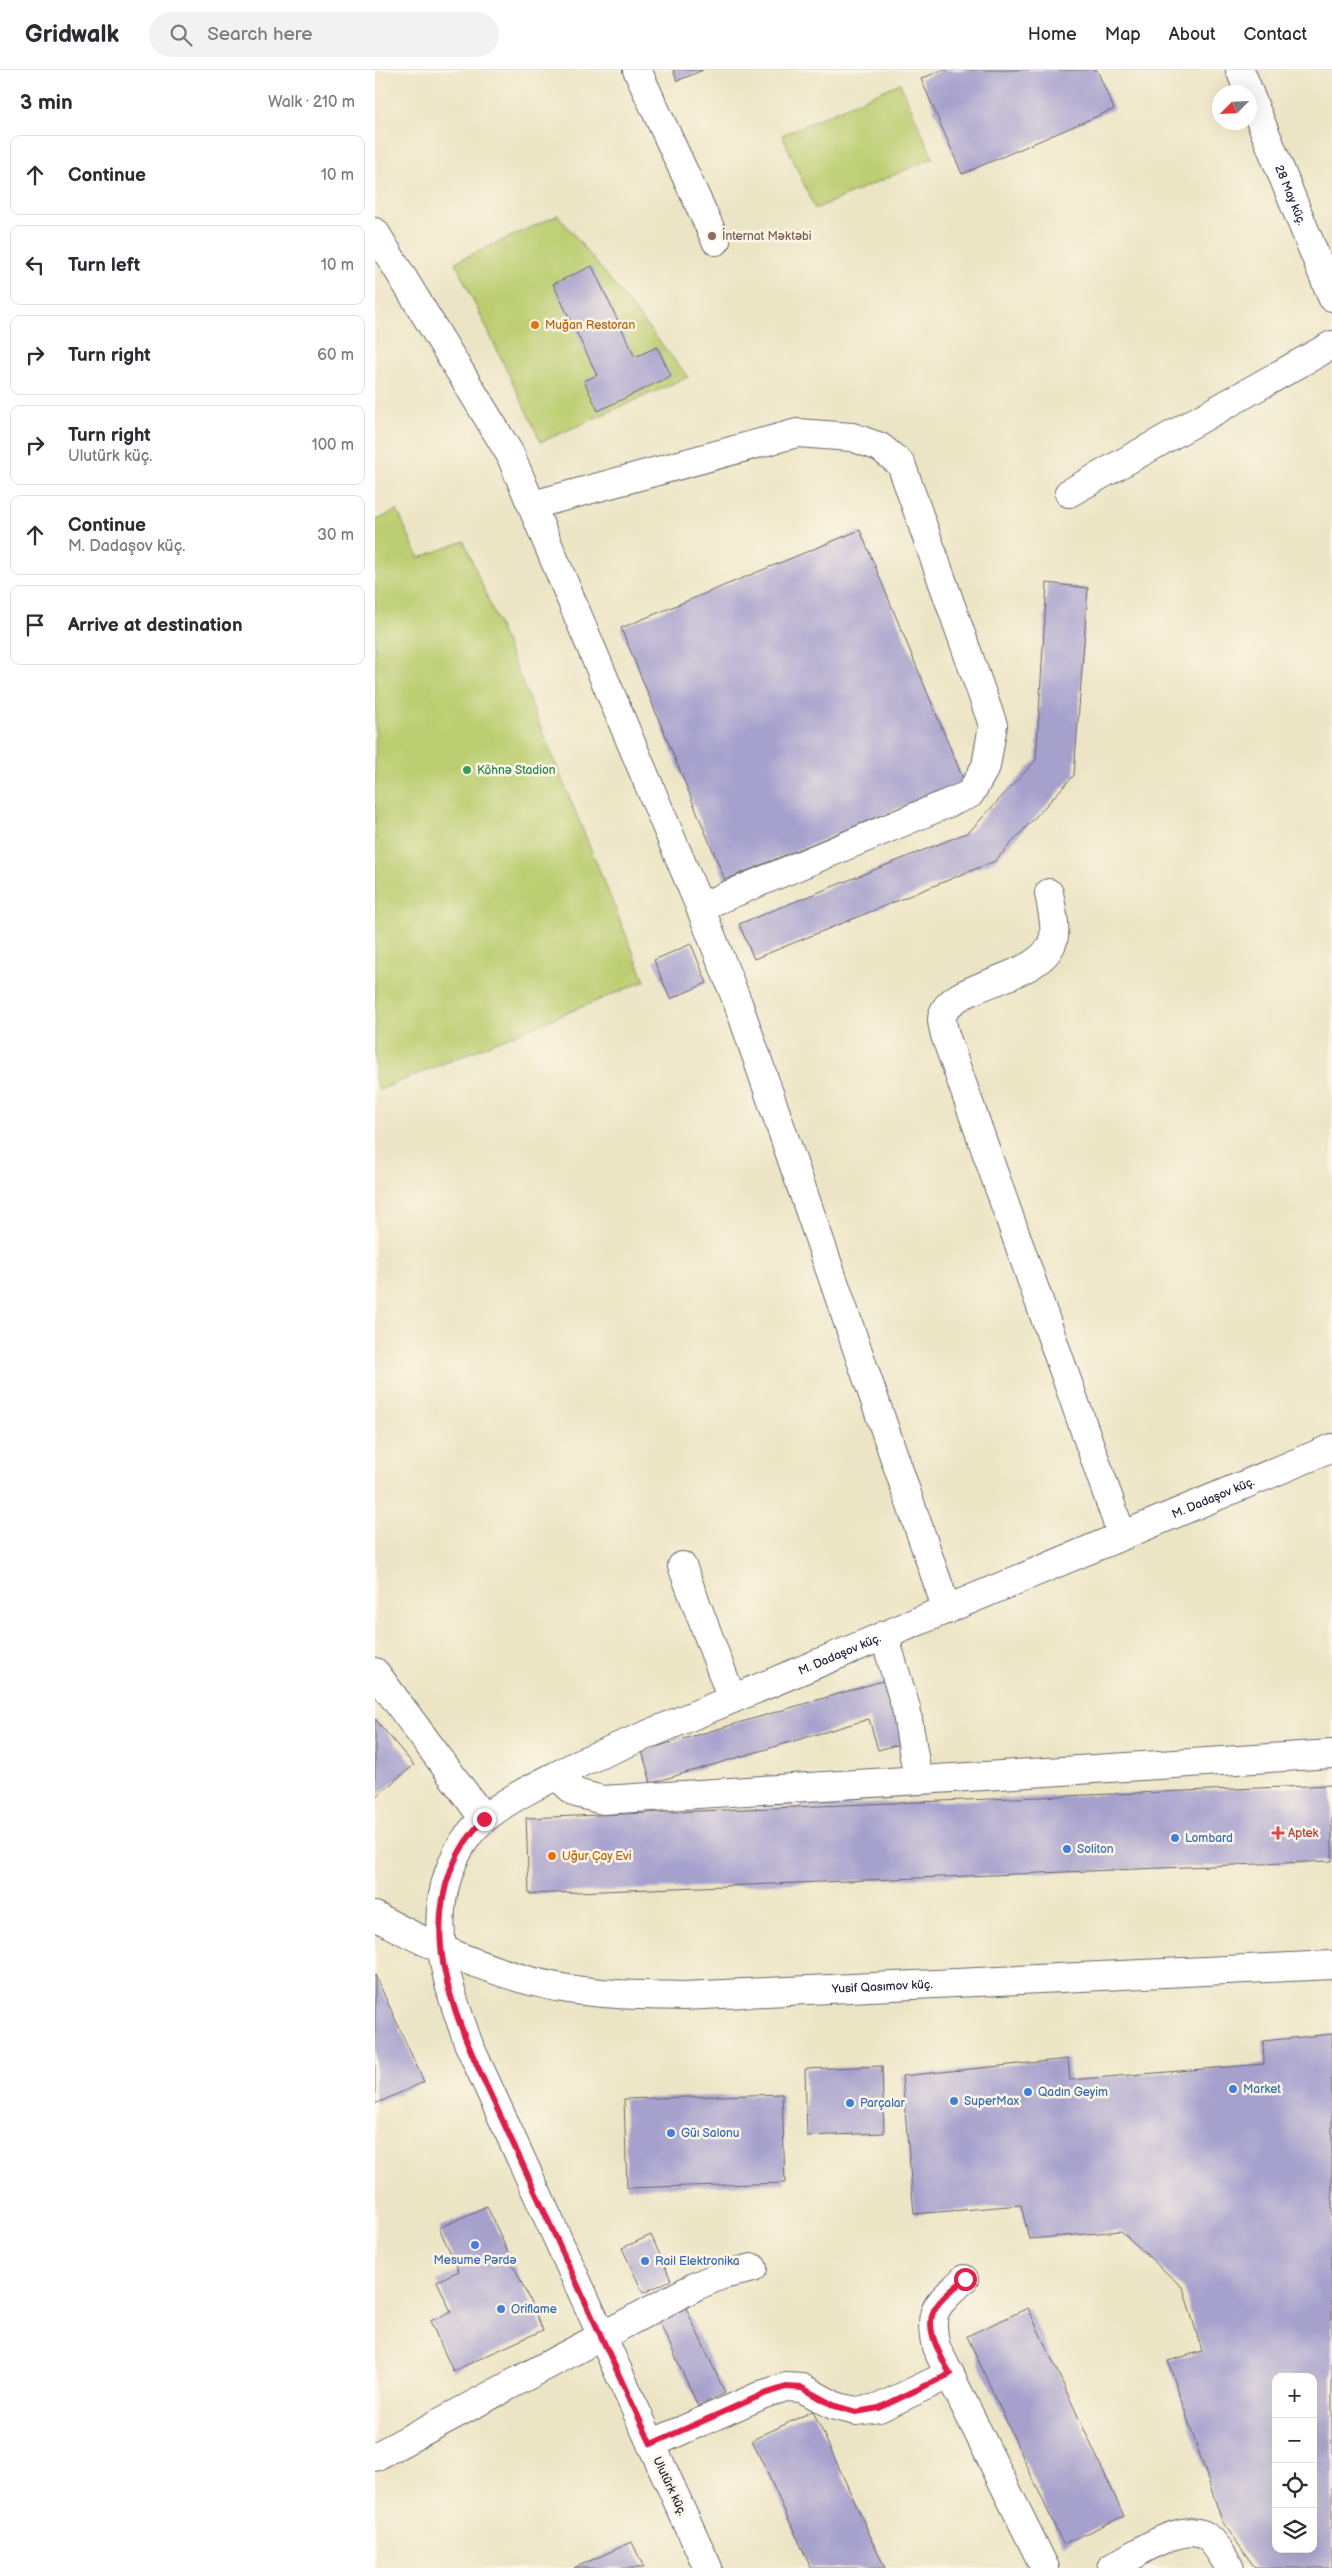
<!DOCTYPE html>
<meta charset="utf-8">
<style>
body{margin:0;font-family:"Balsamiq Sans",sans-serif;background:#f2f2f3;color:#2b2b33}
.controls{position:absolute;right:15px;bottom:15px;display:grid;overflow:hidden;border-radius:10px;box-shadow:0 5px 20px #0002}
.controls button{width:45px;height:45px;display:grid;place-items:center;padding:0;border:0;border-bottom:1px solid #e1e1e2;background:#fff;color:#2b2b33;font:25px sans-serif}
.compass{position:absolute;left:837px;top:15px;width:45px;height:45px;border-radius:50%;background:#fff;box-shadow:0 5px 20px #0002;rotate:246deg}
.stop{position:absolute;width:15px;height:15px;margin:-11px;border:4px solid #e11d48;border-radius:50%;background:#fff}
.stop.end{background:#e11d48;border-color:#fff;box-shadow:0 1px 5px #0008}
.list{margin:0;padding:0;list-style:none}
h2{display:flex;justify-content:space-between;align-items:center;height:65px;margin:0;padding:0 20px;font-size:21px}
h2 small{font-size:16px;font-weight:400;color:#7c7c81}
.list li{display:grid;grid-template-columns:32px 1fr auto;gap:15px;align-items:center;box-sizing:border-box;height:80px;margin:0 10px 10px;padding:0 10px;border:1px solid #e1e1e2;border-radius:10px}
.list b{display:block;font-size:19px;white-space:nowrap}
.list p{margin:0;font-size:16px;white-space:nowrap;color:#7c7c81}
.list em{font-size:16px;font-style:normal;color:#7c7c81}
.icon{flex:none;width:28px;height:28px;fill:none;stroke:currentColor;stroke-width:2;stroke-linecap:round;stroke-linejoin:round}
.map{position:relative;flex:none;width:957px;height:2498px;overflow:hidden}
header{display:flex;align-items:center;gap:30px;box-sizing:border-box;height:70px;padding:0 25px;background:#fff;border-bottom:1px solid #e1e1e2}
header strong{font-size:24px}
nav{display:flex;gap:28px;margin-inline-start:auto;font-size:18px}
.search{width:350px;height:45px;background:#f2f2f3;display:flex;align-items:center;gap:12px;box-sizing:border-box;padding:0 18px;border-radius:28px;color:#7c7c81;font-size:19px}
main{display:flex}
aside{flex:1;background:#fff}
.map>svg:first-child{display:block}
.grass{fill:#bbcd70;stroke:#6e7856}
.building{fill:#a6a0cd;fill-rule:evenodd}
.lines{fill:none;stroke-linecap:round;stroke-linejoin:round}
.minor-casing{stroke:#69666b;stroke-width:30}
.minor{stroke:#fff;stroke-width:28}
.route{stroke:#e11d48;stroke-width:6}
.education-dot{fill:#8d6e63;stroke:#fcf5e5;stroke-width:2}
.food-dot{fill:#e8710a;stroke:#fcf5e5;stroke-width:2}
.leisure-dot{fill:#2e9e5b;stroke:#fcf5e5;stroke-width:2}
.health-dot{fill:#e0444e;stroke:#fcf5e5;stroke-width:2}
.shop-dot{fill:#3f7fe0;stroke:#fcf5e5;stroke-width:2}
.labels{text-anchor:middle;stroke-width:5;stroke-linejoin:round;paint-order:stroke}
.street-label{font-size:12px;fill:#22223b;stroke:#fcf5e5}
.education-label{font-size:12px;fill:#785e54;stroke:#fcf5e5;text-anchor:start}
.food-label{font-size:12px;fill:#c56008;stroke:#fcf5e5;text-anchor:start}
.leisure-label{font-size:12px;fill:#27864d;stroke:#fcf5e5;text-anchor:start}
.health-label{font-size:12px;fill:#be3a42;stroke:#fcf5e5;text-anchor:start}
.shop-label{font-size:12px;fill:#366cbe;stroke:#fcf5e5;text-anchor:start}
</style>
<header>
<strong>Gridwalk</strong>
<div class="search"><svg class="icon" aria-label="search" viewBox="0 0 24 24"><circle cx="10" cy="10" r="6"/><path d="M15 15l6 6"/></svg>Search here</div>
<nav><a>Home</a><a>Map</a><a>About</a><a>Contact</a></nav>
</header>
<main>
<aside>
<h2>3 min<small>Walk · 210 m</small></h2>
<ul class="list">
<li><svg class="icon" aria-label="ahead" viewBox="0 0 24 24"><path d="M12 20V5M6 11l6-6 6 6"/></svg><div><b>Continue</b></div><em>10 m</em></li>
<li><svg class="icon" aria-label="left" viewBox="0 0 24 24"><path d="M17 20v-9H6M10 6l-5 5 5 5"/></svg><div><b>Turn left</b></div><em>10 m</em></li>
<li><svg class="icon" aria-label="right" viewBox="0 0 24 24"><path d="M7 20v-9h11M14 6l5 5-5 5"/></svg><div><b>Turn right</b></div><em>60 m</em></li>
<li><svg class="icon" aria-label="right" viewBox="0 0 24 24"><path d="M7 20v-9h11M14 6l5 5-5 5"/></svg><div><b>Turn right</b><p>Ulutürk küç.</p></div><em>100 m</em></li>
<li><svg class="icon" aria-label="ahead" viewBox="0 0 24 24"><path d="M12 20V5M6 11l6-6 6 6"/></svg><div><b>Continue</b><p>M. Dadaşov küç.</p></div><em>30 m</em></li>
<li><svg class="icon" aria-label="arrive" viewBox="0 0 24 24"><path d="M6 21V4h12l-3 4 3 4H6"/></svg><div><b>Arrive at destination</b></div></li>
</ul>
</aside>
<div class="map">
<svg width="957" height="2498" viewBox="0 0 957 2498">
<rect width="100%" height="100%" fill="#fcf5e5"/>
<filter id="ink" filterUnits="userSpaceOnUse"><feTurbulence type="fractalNoise" baseFrequency=".02" numOctaves="2"/><feDisplacementMap in="SourceGraphic" scale="10" xChannelSelector="R" yChannelSelector="G"/><feConvolveMatrix kernelMatrix="1 2 1 2 8 2 1 2 1" color-interpolation-filters="sRGB"/></filter>
<filter id="wash" filterUnits="userSpaceOnUse"><feTurbulence type="fractalNoise" baseFrequency=".0096" numOctaves="4" result="noise"/><feDisplacementMap in="SourceGraphic" scale="20" xChannelSelector="R" yChannelSelector="G"/><feGaussianBlur stdDeviation="1.12" result="paint"/><feColorMatrix in="noise" values="0 0 0 0 0 0 0 0 0 0 0 0 0 0 0 0 0 1.4 0 .05"/><feComposite in="paint" operator="in"/></filter>
<g filter="url(#wash)">
<rect width="100%" height="100%" fill="#ece5c5"/>
<g class="grass">
<path d="M525 13 558 88 440 139 407 65Z"/>
<path d="M183 145 313 307 166 372 80 192Z"/>
<path d="M22 440 44 488 89 471 270 911 4 1020 0 1010V451Z"/>
</g>
<g id="blocks">
<g class="building">
<path d="M298 0H328L302 11Z"/>
<path d="M567 0H722L739 39 587 104 546 9Z"/>
<path d="M217 196 260 287 282 277 296 306 223 341 209 311 222 305 178 214Z"/>
<path d="M485 460 589 711 350 810 246 558Z"/>
<path d="M672 513 713 518 699 705 620 791 379 889 364 854 594 762 661 690Z"/>
<path d="M316 874 332 913 295 929 279 890Z"/>
<path d="M511 1610 529 1673 503 1680 494 1649 276 1713 267 1681Z"/>
<path d="M0 1649 39 1695 0 1727Z"/>
<path d="M957 1715V1791L154 1824 151 1748Z"/>
<path d="M0 1905 49 2012 0 2034Z"/>
<path d="M957 1964V2498H880L847 2451 793 2291 827 2281 808 2218 746 2161 654 2169 646 2135 539 2144 527 2006 693 1989 695 2010 889 1994 888 1971ZM901 2307H938V2479H901Z"/>
<path d="M507 1996 509 2063 432 2066 430 1999Z"/>
<path d="M407 2024 410 2113 252 2118 249 2029Z"/>
<path d="M112 2136 168 2260 78 2301 55 2251 76 2242 62 2211 84 2201 64 2158Z"/>
<path d="M276 2165 296 2210 268 2223 247 2178Z"/>
<path d="M311 2238 350 2323 323 2336 284 2251Z"/>
<path d="M653 2238 749 2446 688 2474 592 2266Z"/>
<path d="M438 2341 510 2498H436L377 2370Z"/>
<path d="M257 2472 269 2498H199Z"/>
</g>
</g>
</g>
<g filter="url(#ink)">
<use href="#blocks" fill-opacity="0" stroke="#69666b" stroke-width="1"/>
<g class="lines">
<g class="minor-casing">
<g id="minor">
<path d="M262 0 341 171"/>
<path d="M865 0 874 22"/>
<path id="s1" d="M874 23 957 227"/>
<path d="M0 162 135 384 325 837 364 936 572 1540"/>
<path d="M694 423 957 275"/>
<path d="M158 435 422 363 477 367 505 377 526 394 618 655 611 696 595 724 325 837"/>
<path d="M674 823C676 836 681 853 679 866 672 913 568 911 567 950 567 954 569 960 570 965L747 1466"/>
<path d="M307 1496 357 1629"/>
<path d="M509 1565 531 1638 543 1710"/>
<path d="M0 1602 109 1749"/>
<path d="M182 1706 201 1723 228 1730 957 1684"/>
<path id="s2" d="M0 1846C59 1878 126 1908 193 1919 231 1925 269 1925 308 1926L957 1895"/>
<path d="M589 2209C563 2235 552 2237 561 2277L670 2498"/>
<path d="M276 2374 389 2324 411 2317 427 2318 460 2336 481 2341 504 2338 575 2304"/>
<path d="M0 2387 321 2216 347 2205 378 2198"/>
<path id="s3" d="M333 2498 94 1975C74 1919 53 1862 74 1802 81 1782 92 1763 109 1749 137 1725 175 1710 207 1692L957 1378"/>
<path d="M736 2498C760 2485 811 2447 835 2469 843 2477 849 2489 855 2498"/>
</g>
</g>
<use href="#minor" class="minor"/>
</g>
</g>
<g class="lines" filter="url(#ink)">
<path class="route" d="M109 1749C74 1785 62 1827 66 1876 71 1940 111 2013 137 2071 183 2172 229 2274 276 2374L389 2324 411 2317 427 2318 460 2336 481 2342 504 2338 575 2304C566 2286 547 2256 561 2237 568 2226 581 2217 590 2209"/>
</g>
<circle class="education-dot" cx="337" cy="166" r="5"/>
<g class="food-dot">
<circle cx="160" cy="255" r="5"/>
<circle cx="177" cy="1786" r="5"/>
</g>
<circle class="leisure-dot" cx="92" cy="700" r="5"/>
<path class="health-dot" d="M900.5 1755.5h5v5h5v5h-5v5h-5v-5h-5v-5h5z"/>
<g class="shop-dot">
<circle cx="800" cy="1768" r="5"/>
<circle cx="692" cy="1779" r="5"/>
<circle cx="858" cy="2019" r="5"/>
<circle cx="653" cy="2022" r="5"/>
<circle cx="579" cy="2031" r="5"/>
<circle cx="475" cy="2033" r="5"/>
<circle cx="296" cy="2063" r="5"/>
<circle cx="100" cy="2175" r="5"/>
<circle cx="270" cy="2191" r="5"/>
<circle cx="126" cy="2239" r="5"/>
</g>
<g class="labels">
<g class="street-label">
<text dy="4" stroke="none"><textPath href="#s1" startOffset="110">28 May küç.</textPath></text>
<text dy="4" stroke="none"><textPath href="#s3" startOffset="1615">M. Dadaşov küç.</textPath></text>
<text dy="4" stroke="none"><textPath href="#s3" startOffset="1210">M. Dadaşov küç.</textPath></text>
<text dy="4" stroke="none"><textPath href="#s2" startOffset="522">Yusif Qasımov küç.</textPath></text>
<text transform="translate(295 2416) rotate(65)" y="4">Ulutürk küç.</text>
</g>
<g class="education-label">
<text x="347" y="170">İnternat Məktəbi</text>
</g>
<g class="food-label">
<text x="170" y="259">Muğan Restoran</text>
<text x="187" y="1790">Uğur Çay Evi</text>
</g>
<g class="leisure-label">
<text x="102" y="704">Köhnə Stadion</text>
</g>
<g class="health-label">
<text x="913" y="1767">Aptek</text>
</g>
<g class="shop-label">
<text x="810" y="1772">Lombard</text>
<text x="702" y="1783">Soliton</text>
<text x="868" y="2023">Market</text>
<text x="663" y="2026">Qadın Geyim</text>
<text x="589" y="2035">SuperMax</text>
<text x="485" y="2037">Parçalar</text>
<text x="306" y="2067">Güı Salonu</text>
<text x="100" y="2194" text-anchor="middle">Mesume Pərdə</text>
<text x="280" y="2195">Rail Elektronika</text>
<text x="136" y="2243">Oriflame</text>
</g>
</g>
</svg>
<div class="controls">
<button>+</button>
<button>−</button>
<button><svg class="icon" aria-label="locate" viewBox="0 0 24 24"><circle cx="12" cy="12" r="6"/><path d="M12 2v4M12 18v4M2 12h4M18 12h4"/></svg></button>
<button><svg class="icon" aria-label="layers" viewBox="0 0 24 24"><path d="M12 4l9 5-9 5-9-5zM3 14l9 5 9-5"/></svg></button>
</div>
<svg class="compass" viewBox="-18 -18 36 36"><path d="M0-13l5 13h-10z" fill="#e53935"/><path d="M0 13l5-13h-10z" fill="#7c7c81"/></svg>
<div class="stop" style="left:590px;top:2209px"></div>
<div class="stop end" style="left:109px;top:1749px"></div>
</div>
</main>
